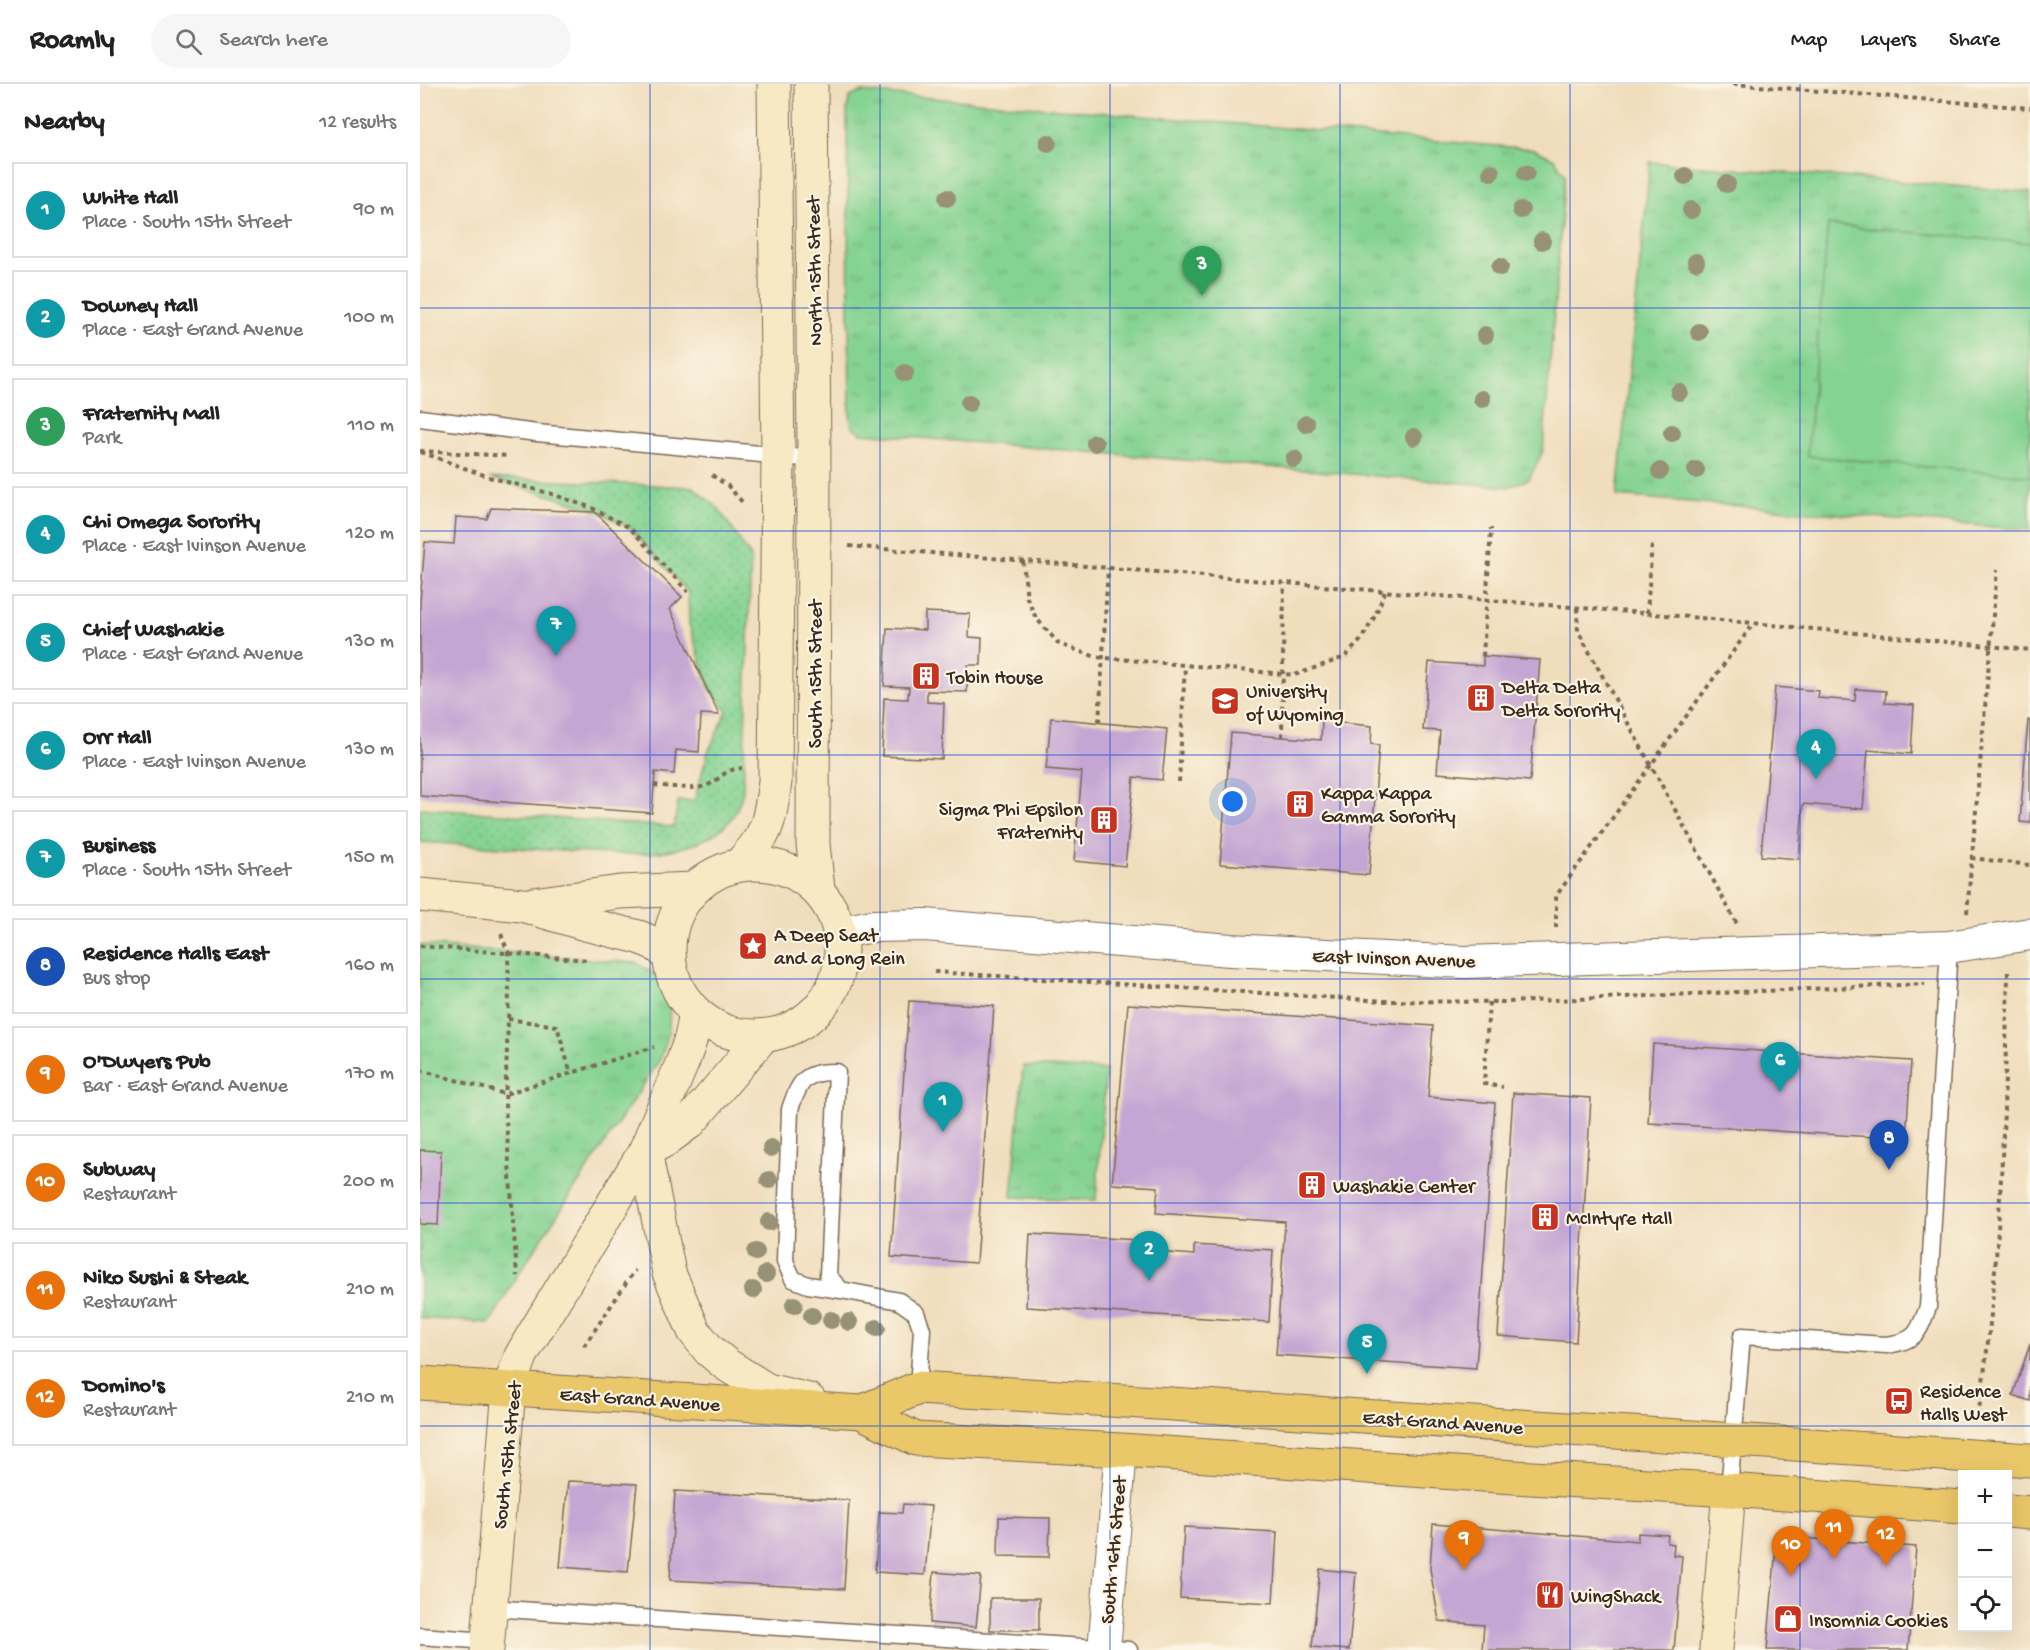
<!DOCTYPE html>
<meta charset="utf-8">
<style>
body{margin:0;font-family:"Gochi Hand",sans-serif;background:#f6f6f6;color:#222}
.controls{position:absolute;right:18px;bottom:18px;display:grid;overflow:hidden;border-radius:0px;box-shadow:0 6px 24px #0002}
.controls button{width:54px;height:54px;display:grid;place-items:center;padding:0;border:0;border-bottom:2px solid #e0e0e0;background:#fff;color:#222;font:30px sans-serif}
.you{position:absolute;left:813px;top:718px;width:21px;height:21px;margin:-15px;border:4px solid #fff;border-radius:50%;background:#1a73e8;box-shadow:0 0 0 9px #1a73e833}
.badge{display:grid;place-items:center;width:39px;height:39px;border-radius:50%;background:#b45309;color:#fff;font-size:20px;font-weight:700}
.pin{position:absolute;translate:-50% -50px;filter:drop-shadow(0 2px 3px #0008)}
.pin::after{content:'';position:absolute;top:32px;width:21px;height:18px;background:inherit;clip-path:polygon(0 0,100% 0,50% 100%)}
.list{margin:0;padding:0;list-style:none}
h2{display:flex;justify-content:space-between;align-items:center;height:78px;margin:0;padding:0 24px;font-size:26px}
h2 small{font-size:20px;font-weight:400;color:#767676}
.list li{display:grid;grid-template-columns:39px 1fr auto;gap:18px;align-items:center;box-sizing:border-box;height:96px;margin:0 12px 12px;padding:0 12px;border:2px solid #e0e0e0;border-radius:0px}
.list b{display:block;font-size:22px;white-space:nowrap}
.list p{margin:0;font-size:20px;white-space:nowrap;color:#767676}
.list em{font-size:20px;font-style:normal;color:#767676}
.icon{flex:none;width:33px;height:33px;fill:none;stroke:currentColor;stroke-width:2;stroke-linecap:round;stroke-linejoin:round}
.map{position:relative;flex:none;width:1610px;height:1566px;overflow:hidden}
header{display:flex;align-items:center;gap:36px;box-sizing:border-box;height:84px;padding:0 30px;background:#fff;border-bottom:2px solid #e0e0e0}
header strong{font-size:28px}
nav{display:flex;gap:33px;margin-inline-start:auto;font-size:21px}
.search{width:420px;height:54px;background:#f6f6f6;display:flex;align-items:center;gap:15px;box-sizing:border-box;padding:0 21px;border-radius:33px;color:#767676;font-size:22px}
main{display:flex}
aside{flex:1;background:#fff}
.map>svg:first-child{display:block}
.grass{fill:url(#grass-dots);stroke:#607e58;stroke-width:1.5}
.park{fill:url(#park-tufts);stroke:#607e58;stroke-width:1.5}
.pitch{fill:#85d392;stroke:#607e58;stroke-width:1.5}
.building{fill:#c5a5d3}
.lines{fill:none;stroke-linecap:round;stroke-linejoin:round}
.lane-casing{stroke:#7a6955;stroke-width:19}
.street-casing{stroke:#7a6955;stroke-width:34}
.secondary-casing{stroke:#7a6955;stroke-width:35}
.primary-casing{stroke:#7a6955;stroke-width:35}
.path{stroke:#7a6955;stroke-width:4;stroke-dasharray:4.5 4.5;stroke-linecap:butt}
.lane{stroke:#fff;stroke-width:16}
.street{stroke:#fff;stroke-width:32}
.secondary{stroke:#f7e9c3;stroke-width:33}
.primary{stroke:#eac769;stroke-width:33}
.tree{fill:#979275}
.grid{fill:none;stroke:#1d4ed8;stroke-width:1.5;stroke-opacity:0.55}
.labels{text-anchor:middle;stroke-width:4.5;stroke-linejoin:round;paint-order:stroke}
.street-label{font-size:20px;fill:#3b2a1e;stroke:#fcf5e5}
.poi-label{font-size:20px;fill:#3b2a1e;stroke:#fcf5e5;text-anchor:start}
</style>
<header>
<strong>Roamly</strong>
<div class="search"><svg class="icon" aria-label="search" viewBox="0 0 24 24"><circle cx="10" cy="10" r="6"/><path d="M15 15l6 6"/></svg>Search here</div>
<nav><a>Map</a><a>Layers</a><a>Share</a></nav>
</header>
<main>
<aside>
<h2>Nearby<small>12 results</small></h2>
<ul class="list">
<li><span class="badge" style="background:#0f9aa8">1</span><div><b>White Hall</b><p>Place · South 15th Street</p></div><em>90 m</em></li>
<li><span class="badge" style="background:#0f9aa8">2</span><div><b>Downey Hall</b><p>Place · East Grand Avenue</p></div><em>100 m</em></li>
<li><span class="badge" style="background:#2e9e5b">3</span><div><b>Fraternity Mall</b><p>Park</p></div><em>110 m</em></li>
<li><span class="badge" style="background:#0f9aa8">4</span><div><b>Chi Omega Sorority</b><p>Place · East Ivinson Avenue</p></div><em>120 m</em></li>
<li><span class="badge" style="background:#0f9aa8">5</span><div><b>Chief Washakie</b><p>Place · East Grand Avenue</p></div><em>130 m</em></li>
<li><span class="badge" style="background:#0f9aa8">6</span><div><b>Orr Hall</b><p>Place · East Ivinson Avenue</p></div><em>130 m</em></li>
<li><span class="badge" style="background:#0f9aa8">7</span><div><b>Business</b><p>Place · South 15th Street</p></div><em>150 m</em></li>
<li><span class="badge" style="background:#1a4fb4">8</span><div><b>Residence Halls East</b><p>Bus stop</p></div><em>160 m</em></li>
<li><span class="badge" style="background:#e8710a">9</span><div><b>O'Dwyers Pub</b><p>Bar · East Grand Avenue</p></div><em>170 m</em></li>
<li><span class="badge" style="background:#e8710a">10</span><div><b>Subway</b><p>Restaurant</p></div><em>200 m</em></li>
<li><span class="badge" style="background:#e8710a">11</span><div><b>Niko Sushi &amp; Steak</b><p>Restaurant</p></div><em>210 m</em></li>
<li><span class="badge" style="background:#e8710a">12</span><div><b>Domino's</b><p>Restaurant</p></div><em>210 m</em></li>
</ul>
</aside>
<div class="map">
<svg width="1610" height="1566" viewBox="0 0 1610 1566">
<defs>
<pattern id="grass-dots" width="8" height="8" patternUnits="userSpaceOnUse" patternTransform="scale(1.5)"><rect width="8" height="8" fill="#85d392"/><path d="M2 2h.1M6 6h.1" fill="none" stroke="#74b57d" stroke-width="1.8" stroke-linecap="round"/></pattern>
<pattern id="park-tufts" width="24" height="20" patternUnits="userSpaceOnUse" patternTransform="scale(1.5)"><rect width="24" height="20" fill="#85d392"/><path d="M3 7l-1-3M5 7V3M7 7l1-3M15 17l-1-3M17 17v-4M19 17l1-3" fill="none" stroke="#74b57d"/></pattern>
</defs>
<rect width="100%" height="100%" fill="#fcf5e5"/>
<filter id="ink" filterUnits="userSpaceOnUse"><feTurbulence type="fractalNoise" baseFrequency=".0167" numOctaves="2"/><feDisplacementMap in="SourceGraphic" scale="12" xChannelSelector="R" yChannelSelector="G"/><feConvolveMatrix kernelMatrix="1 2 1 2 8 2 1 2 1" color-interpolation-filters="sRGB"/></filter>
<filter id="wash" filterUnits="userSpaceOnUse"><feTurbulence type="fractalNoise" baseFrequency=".008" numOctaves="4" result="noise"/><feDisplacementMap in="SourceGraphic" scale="24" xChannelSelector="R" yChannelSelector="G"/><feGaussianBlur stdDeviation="1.35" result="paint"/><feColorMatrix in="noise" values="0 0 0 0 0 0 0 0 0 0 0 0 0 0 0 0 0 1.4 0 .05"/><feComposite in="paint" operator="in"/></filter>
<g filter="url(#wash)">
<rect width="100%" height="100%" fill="#f0ddbc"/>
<path class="grass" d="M69 394 273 403 298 424 331 473 323 707C317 732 306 746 281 757 234 777 177 769 128 766 85 763 43 761 0 758V724L254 743 258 717H274L288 668 307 627 289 604 269 540 268 508 210 444 172 424Z"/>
<g class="park">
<path d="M441 8 1114 65 1135 75 1145 91 1123 367 1109 395 1089 403 441 349 432 343 430 333 427 25 430 13Z"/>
<path d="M1230 78 1610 108V446L1197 412Z"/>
<path d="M0 861 217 879 239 893 250 919 249 947 241 974 97 1192 70 1239 0 1234Z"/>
<path d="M603 982 686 986 676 1116 592 1113Z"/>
</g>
<path class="pitch" d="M1408 141 1610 159V392L1387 372Z"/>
<g id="blocks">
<g class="building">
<path d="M71 424 175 428 262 513 250 525 299 631 281 630 279 668 256 666 254 690 235 688 232 729 0 712V518L5 458 34 460 36 433 67 435Z"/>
<path d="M505 528 550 530 549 553 562 554 561 581H548L547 608 507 607V618L524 619 522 675 462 672 464 614 488 615 489 603 464 602 467 544 505 546Z"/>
<path d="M1063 572 1120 576 1110 697 1017 689 1020 647 1003 646 1009 578 1063 582Z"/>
<path d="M1355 603 1399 607 1398 614 1435 617 1436 605 1466 607 1465 619 1494 621 1491 670 1448 666 1443 725 1383 720 1379 775 1341 772Z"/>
<path d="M631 634 747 645 742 696 714 693 705 782 654 777 662 688 626 685Z"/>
<path d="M1608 636 1610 637V739L1600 738Z"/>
<path d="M902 637 952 642 951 660 959 661 949 791 800 780 811 649 901 656Z"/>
<path d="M489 917 574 922 556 1179 471 1173Z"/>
<path d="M708 920 1013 942 1008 1013 1075 1019 1056 1284 856 1271 865 1138 736 1129 738 1103 692 1100Z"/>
<path d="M1233 960 1491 977 1486 1055 1228 1039Z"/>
<path d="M1093 1009 1171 1014 1156 1258 1078 1252Z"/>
<path d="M0 1066 21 1067 18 1141 0 1140Z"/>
<path d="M610 1150 737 1157V1168L774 1171V1161L853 1166 849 1238 606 1223Z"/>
<path d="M1610 1260V1317L1593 1311Z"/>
<path d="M148 1397 217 1400 208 1488 140 1483Z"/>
<path d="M255 1407 429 1416 424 1505 250 1496Z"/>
<path d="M483 1420 511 1422 505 1491 455 1488 459 1428 482 1429Z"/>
<path d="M579 1433 630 1434 629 1473 578 1472Z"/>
<path d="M1013 1440 1218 1457V1449L1248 1451 1247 1459 1254 1460 1253 1471 1262 1472 1254 1566H1062L1064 1541 1019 1537 1010 1485Z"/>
<path d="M764 1443 857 1448 853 1519 760 1514Z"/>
<path d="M1357 1452 1496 1463 1488 1566H1347Z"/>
<path d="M900 1485 936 1489 929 1566 892 1563Z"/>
<path d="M514 1488 561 1492 556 1543 510 1539Z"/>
<rect x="570" y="1514" width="49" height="32"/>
</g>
</g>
</g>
<g filter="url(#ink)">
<use href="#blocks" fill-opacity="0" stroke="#7a6955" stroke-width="1.5"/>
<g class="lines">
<g class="lane-casing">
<g id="lane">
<path d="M0 334 117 349 394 375"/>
<path d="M421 1206 388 1201 373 1195 365 1177 370 1025C380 996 385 987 417 988L408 1192 421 1206 479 1217 496 1229 502 1246 498 1304"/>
<path d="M1309 1406 1322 1252 1466 1261C1496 1257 1498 1250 1508 1223L1529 863"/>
<path d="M70 1524 709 1566"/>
<path d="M0 1552 68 1557"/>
</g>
</g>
<g class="street-casing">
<g id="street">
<path d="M421 848 453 842 505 841 810 866 1044 878 1529 863 1610 850"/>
<path d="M684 1566 701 1366"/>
</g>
</g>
<g class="secondary-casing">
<g id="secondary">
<path d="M391 0 394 375 393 760 398 805"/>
<circle cx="335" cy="866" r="86"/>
<path d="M320 780C349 749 349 739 355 698L358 372 354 0"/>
<path d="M0 811 102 821 165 840 219 853 235 860 249 871"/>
<path d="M113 820 200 808 273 805"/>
<path d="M225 1067 249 1189 274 1247 289 1266 307 1281 347 1306 389 1316"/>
<path d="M225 1067 244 1057 270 1038 343 952"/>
<path d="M67 1566 89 1305 101 1272 110 1256 225 1067 263 977 271 954 276 929"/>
<path d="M1296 1566 1309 1406"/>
</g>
</g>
<g class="primary-casing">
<g id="primary">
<path d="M0 1299 441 1328 496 1355 701 1366 1078 1392 1309 1406 1542 1423"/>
<path d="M441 1328 498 1304 1258 1352 1610 1376"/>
<path d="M1588 1427 1610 1429"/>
</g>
</g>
<g class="path">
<path d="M1313 0 1610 24"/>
<path d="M0 367 89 372"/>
<path d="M1 368 69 393 132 410 172 424 210 444 268 508"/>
<path d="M292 391 308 402 324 420"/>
<path d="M429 462 1281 534 1610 566"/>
<path d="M603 477 607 514 616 534 639 560 676 573 875 591 925 573 941 556 955 532 965 508"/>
<path d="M1157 524 1158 547 1317 840"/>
<path d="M1227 529 1232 459"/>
<path d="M1063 572 1071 444"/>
<path d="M679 638 688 484"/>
<path d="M862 653 864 499"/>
<path d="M759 698 765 581"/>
<path d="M234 701C247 702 276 707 288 701 303 694 302 686 322 684"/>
<path d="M1551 774 1610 781"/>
<path d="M1547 829 1577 486"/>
<path d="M1136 844V812L1333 540"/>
<path d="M81 850 88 868 89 908 85 1021 97 1192"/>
<path d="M0 862 168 876"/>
<path d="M514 888 965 917 1088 918 1505 900"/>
<path d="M1069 918 1064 1000 1083 1003"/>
<path d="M88 935 137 942 151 990"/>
<path d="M0 986 85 1010 234 963"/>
<path d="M164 1262 215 1186"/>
<path d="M1558 1332C1581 1185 1584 1036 1588 888"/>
</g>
<use href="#lane" class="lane"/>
<use href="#street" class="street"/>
<use href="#secondary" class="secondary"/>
<use href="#primary" class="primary"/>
</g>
<g class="tree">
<circle cx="628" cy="59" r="9"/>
<circle cx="1071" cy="88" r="9"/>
<circle cx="1106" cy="89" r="9"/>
<circle cx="1265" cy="92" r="9"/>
<circle cx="1307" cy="100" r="9"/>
<circle cx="527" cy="114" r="9"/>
<circle cx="1101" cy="126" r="9"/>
<circle cx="1271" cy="126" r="9"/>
<circle cx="1122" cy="157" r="9"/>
<circle cx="1276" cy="178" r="9"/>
<circle cx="1080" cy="183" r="9"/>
<circle cx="1279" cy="248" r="9"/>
<circle cx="1065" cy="251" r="9"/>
<circle cx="485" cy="289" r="9"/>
<circle cx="1259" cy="308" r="9"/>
<circle cx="1062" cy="315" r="9"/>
<circle cx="549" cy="319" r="9"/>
<circle cx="886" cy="340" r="9"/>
<circle cx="1252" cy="349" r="9"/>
<circle cx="994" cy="353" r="9"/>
<circle cx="675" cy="359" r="9"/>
<circle cx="874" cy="375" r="9"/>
<circle cx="1276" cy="386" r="9"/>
<circle cx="1240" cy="387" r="9"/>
<circle cx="351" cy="1064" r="9"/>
<circle cx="349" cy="1096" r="9"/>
<circle cx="349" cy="1138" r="9"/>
<circle cx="336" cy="1168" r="9"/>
<circle cx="346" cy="1190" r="9"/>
<circle cx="333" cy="1206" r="9"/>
<circle cx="374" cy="1221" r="9"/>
<circle cx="392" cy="1232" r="9"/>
<circle cx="411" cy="1236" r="9"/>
<circle cx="429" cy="1238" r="9"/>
<circle cx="457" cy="1244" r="9"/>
</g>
</g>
<path class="grid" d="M230 0V1566M460 0V1566M690 0V1566M920 0V1566M1150 0V1566M1380 0V1566M0 224H1610M0 447H1610M0 671H1610M0 895H1610M0 1119H1610M0 1342H1610"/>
<defs>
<g id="building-square" transform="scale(1.5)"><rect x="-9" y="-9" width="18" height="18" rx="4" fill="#c8321e" stroke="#fcf5e5"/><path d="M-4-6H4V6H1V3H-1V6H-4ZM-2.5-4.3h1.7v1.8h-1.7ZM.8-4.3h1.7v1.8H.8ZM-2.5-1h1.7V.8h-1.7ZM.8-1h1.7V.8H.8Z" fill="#fff"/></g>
<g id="university-square" transform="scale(1.5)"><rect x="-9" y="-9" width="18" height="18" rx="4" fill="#c8321e" stroke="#fcf5e5"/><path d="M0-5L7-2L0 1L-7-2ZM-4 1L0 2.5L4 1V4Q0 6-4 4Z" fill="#fff"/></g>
<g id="sight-square" transform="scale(1.5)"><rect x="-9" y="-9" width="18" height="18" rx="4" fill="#c8321e" stroke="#fcf5e5"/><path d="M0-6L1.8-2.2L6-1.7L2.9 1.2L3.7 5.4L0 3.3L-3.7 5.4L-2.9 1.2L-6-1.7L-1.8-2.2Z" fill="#fff"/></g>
<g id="bus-square" transform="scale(1.5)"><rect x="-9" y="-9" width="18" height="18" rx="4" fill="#c8321e" stroke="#fcf5e5"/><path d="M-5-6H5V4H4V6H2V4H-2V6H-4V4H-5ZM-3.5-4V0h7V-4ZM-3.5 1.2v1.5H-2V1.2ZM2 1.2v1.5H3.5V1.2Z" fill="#fff"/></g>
<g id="restaurant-square" transform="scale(1.5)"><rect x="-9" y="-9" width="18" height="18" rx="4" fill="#c8321e" stroke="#fcf5e5"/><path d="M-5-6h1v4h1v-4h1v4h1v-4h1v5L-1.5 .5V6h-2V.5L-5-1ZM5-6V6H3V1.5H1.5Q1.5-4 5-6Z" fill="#fff"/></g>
<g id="shop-square" transform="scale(1.5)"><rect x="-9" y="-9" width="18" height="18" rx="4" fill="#c8321e" stroke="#fcf5e5"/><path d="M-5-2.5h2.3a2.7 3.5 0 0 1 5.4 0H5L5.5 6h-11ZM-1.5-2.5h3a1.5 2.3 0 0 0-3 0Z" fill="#fff"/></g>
</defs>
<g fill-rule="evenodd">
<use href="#building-square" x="506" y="592"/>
<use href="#building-square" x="1061" y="614"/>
<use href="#university-square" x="805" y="617"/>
<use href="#building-square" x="880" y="720"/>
<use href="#building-square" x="684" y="736"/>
<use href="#sight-square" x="333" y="862"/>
<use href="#building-square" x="892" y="1101"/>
<use href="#building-square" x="1125" y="1133"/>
<use href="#bus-square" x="1479" y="1317"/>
<use href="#restaurant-square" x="1130" y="1511"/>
<use href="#shop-square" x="1368" y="1535"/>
</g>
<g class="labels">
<g class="street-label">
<text transform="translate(393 187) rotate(-91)" y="7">North 15th Street</text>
<text transform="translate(394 590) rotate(-90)" y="7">South 15th Street</text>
<text transform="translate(974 873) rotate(2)" y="7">East Ivinson Avenue</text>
<text transform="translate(220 1314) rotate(4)" y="7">East Grand Avenue</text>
<text transform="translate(1023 1337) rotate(4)" y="7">East Grand Avenue</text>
<text transform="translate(86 1371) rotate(-84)" y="7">South 15th Street</text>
<text transform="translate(692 1466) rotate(-85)" y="7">South 16th Street</text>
</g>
<g class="poi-label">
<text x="527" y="599">Tobin House</text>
<text x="1082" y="609">Delta Delta<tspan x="1082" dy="23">Delta Sorority</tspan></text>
<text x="826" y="613">University<tspan x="826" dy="23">of Wyoming</tspan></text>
<text x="901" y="715">Kappa Kappa<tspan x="901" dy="23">Gamma Sorority</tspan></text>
<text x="663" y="731" text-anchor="end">Sigma Phi Epsilon<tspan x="663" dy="23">Fraternity</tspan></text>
<text x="354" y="857">A Deep Seat<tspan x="354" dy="23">and a Long Rein</tspan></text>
<text x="913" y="1108">Washakie Center</text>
<text x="1146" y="1140">McIntyre Hall</text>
<text x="1500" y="1313">Residence<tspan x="1500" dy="23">Halls West</tspan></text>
<text x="1151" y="1518">WingShack</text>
<text x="1389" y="1542">Insomnia Cookies</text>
</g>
</g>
</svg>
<div class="controls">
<button>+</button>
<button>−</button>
<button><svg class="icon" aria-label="locate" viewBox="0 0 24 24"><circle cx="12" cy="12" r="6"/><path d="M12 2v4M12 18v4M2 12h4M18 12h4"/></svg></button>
</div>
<div class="you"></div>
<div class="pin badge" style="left:523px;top:1048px;background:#0f9aa8">1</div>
<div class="pin badge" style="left:729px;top:1197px;background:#0f9aa8">2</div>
<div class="pin badge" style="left:782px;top:212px;background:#2e9e5b">3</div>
<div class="pin badge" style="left:1396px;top:695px;background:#0f9aa8">4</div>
<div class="pin badge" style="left:947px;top:1290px;background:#0f9aa8">5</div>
<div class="pin badge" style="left:1360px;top:1008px;background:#0f9aa8">6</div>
<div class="pin badge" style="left:136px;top:572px;background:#0f9aa8">7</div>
<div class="pin badge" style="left:1469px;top:1086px;background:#1a4fb4">8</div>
<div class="pin badge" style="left:1044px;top:1486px;background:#e8710a">9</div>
<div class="pin badge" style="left:1371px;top:1492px;background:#e8710a">10</div>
<div class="pin badge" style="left:1414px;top:1475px;background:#e8710a">11</div>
<div class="pin badge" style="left:1466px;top:1482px;background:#e8710a">12</div>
</div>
</main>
